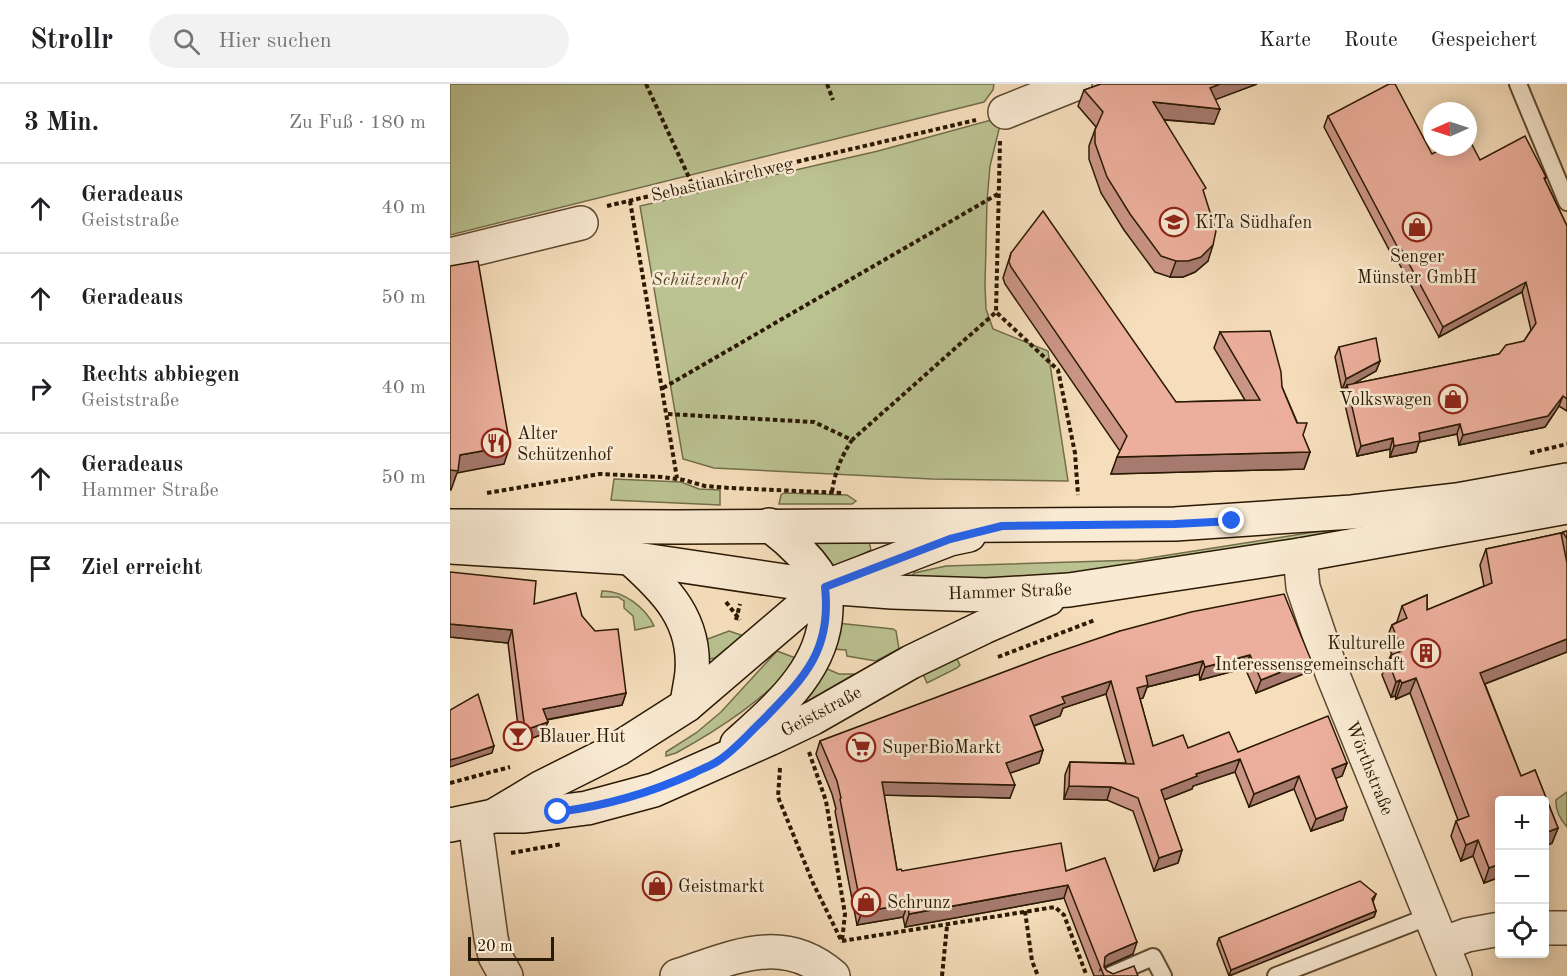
<!DOCTYPE html>
<html lang="de">
<meta charset="utf-8">
<style>
body{margin:0;font-family:"Old Standard TT",serif;background:#f2f2f2;color:#202124}
.controls{position:absolute;right:18px;bottom:18px;display:grid;overflow:hidden;border-radius:6px;box-shadow:0 3px 15px #0003}
.controls button{width:54px;height:54px;display:grid;place-items:center;padding:0;border:0;border-bottom:2px solid #e0e0e0;background:#fff;color:#202124;font:30px sans-serif}
.compass{position:absolute;left:973px;top:18px;width:54px;height:54px;border-radius:50%;background:#fff;box-shadow:0 3px 15px #0003;rotate:267deg}
.scale{position:absolute;left:18px;bottom:15px;width:86px;box-sizing:border-box;padding-left:6px;border:3px solid #2a1903;border-top:0;font-size:16px;line-height:21px;white-space:nowrap;color:#2a1903;-webkit-text-stroke:4px #f9ead3;paint-order:stroke}
.stop{position:absolute;width:18px;height:18px;margin:-14px;border:4px solid #2563eb;border-radius:50%;background:#fff}
.stop.end{background:#2563eb;border-color:#fff;box-shadow:0 2px 6px #0008}
.list{margin:0;padding:0;list-style:none}
h2{display:flex;justify-content:space-between;align-items:center;height:78px;margin:0;padding:0 24px;font-size:26px}
h2 small{font-size:20px;font-weight:400;color:#757577}
.list li{display:grid;grid-template-columns:39px 1fr auto;gap:18px;align-items:center;box-sizing:border-box;height:90px;padding:0 24px;border-top:2px solid #e0e0e0}
.list b{display:block;font-size:22px;white-space:nowrap}
.list p{margin:0;font-size:20px;white-space:nowrap;color:#757577}
.list em{font-size:20px;font-style:normal;color:#757577}
.icon{flex:none;width:33px;height:33px;fill:none;stroke:currentColor;stroke-width:2;stroke-linecap:round;stroke-linejoin:round}
.map{position:relative;flex:none;width:1117px;height:892px;overflow:hidden}
header{display:flex;align-items:center;gap:36px;box-sizing:border-box;height:84px;padding:0 30px;background:#fff;border-bottom:2px solid #e0e0e0}
header strong{font-size:28px}
nav{display:flex;gap:33px;margin-inline-start:auto;font-size:21px}
.search{width:420px;height:54px;background:#f2f2f2;display:flex;align-items:center;gap:15px;box-sizing:border-box;padding:0 21px;border-radius:33px;color:#757577;font-size:22px}
main{display:flex}
aside{flex:1;background:#fff}
.map>svg:first-child{display:block}
.green{fill:#bbc292;stroke:#726e4a;stroke-width:1.5}
.lines{fill:none;stroke-linecap:round;stroke-linejoin:round}
.lane-casing{stroke:#5d4a31;stroke-width:20}
.street-casing{stroke:#5d4a31;stroke-width:36}
.secondary-casing{stroke:#2a1903;stroke-width:36}
.path{stroke:#2a1903;stroke-width:4;stroke-dasharray:4.5 3;stroke-linecap:butt}
.lane{stroke:#f9ead3;stroke-width:16}
.street{stroke:#f9ead3;stroke-width:33}
.secondary{stroke:#f9ead3;stroke-width:33}
.wall{fill:#cc9687;stroke:#2a1903;stroke-width:1.5}
.shaded-wall{fill:#a67a6e;stroke:#2a1903;stroke-width:1.5}
.building{fill:#edaf9d;stroke:#2a1903;stroke-width:1.5}
.route{stroke:#2563eb;stroke-width:8}
.labels{text-anchor:middle;stroke-width:5;stroke-linejoin:round;paint-order:stroke}
.street-label{font-size:18px;fill:#2a1903;stroke:#f9ead3}
.poi-label{font-size:18px;fill:#2a1903;stroke:#f9ead3;text-anchor:start}
.park-label{font-size:18px;font-style:italic;fill:#564c2e;stroke:#f9ead3}
</style>
<header>
<strong>Strollr</strong>
<div class="search"><svg class="icon" aria-label="search" viewBox="0 0 24 24"><circle cx="10" cy="10" r="6"/><path d="M15 15l6 6"/></svg>Hier suchen</div>
<nav><a>Karte</a><a>Route</a><a>Gespeichert</a></nav>
</header>
<main>
<aside>
<h2>3 Min.<small>Zu Fuß · 180 m</small></h2>
<ul class="list">
<li><svg class="icon" aria-label="ahead" viewBox="0 0 24 24"><path d="M12 20V5M6 11l6-6 6 6"/></svg><div><b>Geradeaus</b><p>Geiststraße</p></div><em>40 m</em></li>
<li><svg class="icon" aria-label="ahead" viewBox="0 0 24 24"><path d="M12 20V5M6 11l6-6 6 6"/></svg><div><b>Geradeaus</b></div><em>50 m</em></li>
<li><svg class="icon" aria-label="right" viewBox="0 0 24 24"><path d="M7 20v-9h11M14 6l5 5-5 5"/></svg><div><b>Rechts abbiegen</b><p>Geiststraße</p></div><em>40 m</em></li>
<li><svg class="icon" aria-label="ahead" viewBox="0 0 24 24"><path d="M12 20V5M6 11l6-6 6 6"/></svg><div><b>Geradeaus</b><p>Hammer Straße</p></div><em>50 m</em></li>
<li><svg class="icon" aria-label="arrive" viewBox="0 0 24 24"><path d="M6 21V4h12l-3 4 3 4H6"/></svg><div><b>Ziel erreicht</b></div></li>
</ul>
</aside>
<div class="map">
<svg width="1117" height="892" viewBox="0 0 1117 892">
<rect width="100%" height="100%" fill="#f6debc"/>
<filter id="stains"><feTurbulence type="fractalNoise" baseFrequency=".00333" numOctaves="4"/><feColorMatrix values="0 0 0 0 .2 0 0 0 0 .09 0 0 0 0 .02 0 0 0 .5 -.17"/></filter>
<radialGradient id="worn" r=".72"><stop offset=".6" stop-color="#630" stop-opacity="0"/><stop offset="1" stop-color="#630" stop-opacity=".3"/></radialGradient>
<g class="green">
<path d="M0 0H544L543 6 534 18 0 151Z"/>
<path d="M552 33 540 82 537 117 535 202 536 225 543 245 598 267 618 397 482 395 264 384 233 375 190 122 428 67Z"/>
<path d="M164 395 231 398 249 405 270 406V421L161 416Z"/>
<path d="M334 409 397 411 406 417 402 420H329L331 411Z"/>
<path d="M909 441 912 444 726 476 553 498 461 494 464 489 496 482 687 476Z"/>
<path d="M418 453 421 466 382 485 360 454Z"/>
<path d="M152 507C173 506 196 524 204 542L185 546 183 532 174 524V517L168 513H151Z"/>
<path d="M387 539 443 545 446 547 449 565 426 577 397 572 396 566 383 565Z"/>
<path d="M279 547 291 551V553L265 574 259 575 255 556Z"/>
<path d="M327 567 351 576C312 616 275 642 226 669L216 672V668L246 649 271 628Z"/>
<path d="M506 573 510 581 507 584 477 599 472 588Z"/>
<path d="M375 584 389 590H405L343 626Z"/>
<path d="M1117 708V743C1110 735 1105 727 1106 716Z"/>
</g>
<g class="lines">
<g class="lane-casing">
<g id="lane">
<path d="M1068 0 1117 118"/>
<path d="M659 892 703 873 713 892"/>
<path d="M826 892 980 832"/>
</g>
</g>
<g class="street-casing">
<g id="street">
<path d="M555 28 625 0"/>
<path d="M0 171 131 139"/>
<path d="M850 471 853 503 882 589 1005 892"/>
<path d="M25 737 41 854 45 872 56 892"/>
<path d="M1094 844H1117"/>
<path d="M992 860 1017 851 1050 845"/>
<path d="M227 892C283 874 332 848 383 892"/>
</g>
</g>
<g class="secondary-casing">
<g id="secondary">
<path d="M2 442 227 443 725 440 902 428 1007 416 1117 396"/>
<path d="M0 463 180 474 375 503 442 508 536 511 619 506 850 471 1117 423"/>
<path d="M180 474C216 506 246 536 242 588 241 599 238 610 237 621"/>
<path d="M287 660C328 623 374 585 376 526 376 519 377 509 375 503 366 480 338 455 319 441"/>
<path d="M47 730 92 703 168 665 237 621 375 503 500 455 519 451"/>
<path d="M0 741 44 732H75L137 724 204 706 319 655 363 634 461 578 534 543 598 515"/>
</g>
</g>
<g class="path">
<path d="M196 0 243 102"/>
<path d="M377 0 383 16"/>
<path d="M550 57 546 228 608 286 625 369 628 411"/>
<path d="M180 117 227 394"/>
<path d="M157 122 526 36"/>
<path d="M213 304 548 110"/>
<path d="M218 330 364 338 402 356 546 228"/>
<path d="M1080 369 1117 360"/>
<path d="M382 408C385 388 391 373 402 356"/>
<path d="M37 409 150 390 212 393 234 396 255 402 280 404 392 409"/>
<path d="M276 518 290 536"/>
<path d="M286 536 290 520"/>
<path d="M548 573 645 536"/>
<path d="M359 668 376 717 395 830 392 857"/>
<path d="M330 684 328 713 363 799 392 858"/>
<path d="M0 699 60 683"/>
<path d="M61 769 112 760"/>
<path d="M575 827 582 877 588 892"/>
<path d="M392 857 605 823 614 831 636 890"/>
<path d="M492 892 497 842"/>
</g>
<use href="#lane" class="lane"/>
<use href="#street" class="street"/>
<use href="#secondary" class="secondary"/>
</g>
<g class="wall">
<path d="M651 0H807L765 15 764 40 714 36 754 110 758 177 745 188 733 193H720L705 188 674 146 651 109 639 75V62L646 43 628 22 634 6Z"/>
<path d="M878 32 982 70 1030 76 1096 93 1095 96 1117 142V327L1109 322 1095 343 1009 361 1007 350 969 358 966 368 940 373V365L907 372 893 312 896 303 892 306 885 273 889 263 930 277 926 287 902 300 1049 270 1074 257 1081 246 1072 208 989 253 946 174 944 175 874 43Z"/>
<path d="M561 169 726 318 795 316 764 264 770 248 832 303 860 368 854 385 661 390 670 367 555 200 553 194Z"/>
<path d="M1117 447V568L1035 600 1071 692 1085 686 1108 744 1102 759 1098 761 1095 770V717H1050V793L1034 799 1023 772 1011 777 1001 752 1006 737 1008 736 960 609 946 615 945 612 941 613 932 591 938 576 939 575 941 571H942L936 556 942 541 947 538 952 522 977 511V526L1034 502 1030 481 1036 465 1111 449V452L1113 448Z"/>
<path d="M84 520 132 532 176 609 172 621 97 636 93 650 70 659 58 559 0 553Z"/>
<path d="M670 547 861 576 856 589 806 609 795 584 750 596 749 590 697 603 693 614 690 615 703 662 738 664 897 679 892 692 886 694 893 736 861 747 844 705 799 723 785 688 743 702 742 705 714 716 732 766 728 779 704 787 683 727 657 716 614 715 615 691 620 678 676 679 656 610 613 624 610 632 584 642 593 666 589 679 560 689V714L434 711 447 786 452 787H616L683 870 654 883 657 887 663 890 688 892H644L614 814 455 843 453 833 407 841 385 727 386 725 382 710 366 670 370 657Z"/>
<path d="M926 810 923 818 926 827 924 833 779 892 767 860 769 854Z"/>
</g>
<g class="shaded-wall">
<path d="M770 0H807L754 20 760 4Z"/>
<path d="M703 18 770 25 764 40 697 34Z"/>
<path d="M763 161 758 177 745 188 733 193H720L726 177Z"/>
<path d="M950 163 946 174 944 175 948 164Z"/>
<path d="M1076 198 1072 208 989 253 993 243Z"/>
<path d="M930 277 926 287 898 303 897 301 896 303 892 306 896 295Z"/>
<path d="M1113 312 1109 322 1095 343 1009 361 1013 351Z"/>
<path d="M1010 340 1007 350 969 358 966 368 940 373 944 362 969 349Z"/>
<path d="M943 354 940 365 907 372 911 362Z"/>
<path d="M60 362 54 380 7 389 1 406H0V386L10 371Z"/>
<path d="M860 368 854 385 661 390 667 373Z"/>
<path d="M0 540 62 546 58 559 0 553Z"/>
<path d="M1117 555V568L1024 604 1030 589Z"/>
<path d="M800 571 795 584 750 596 755 583Z"/>
<path d="M861 576 856 589 806 609 811 596Z"/>
<path d="M753 577 749 590 697 603 693 614 683 617 687 604 696 592Z"/>
<path d="M966 594 960 609 946 615 952 599Z"/>
<path d="M950 596 945 612 941 613 946 598Z"/>
<path d="M661 597 656 610 613 624 610 632 575 645 580 632 612 613Z"/>
<path d="M176 609 172 621 89 637 93 625Z"/>
<path d="M98 638 93 650 70 659 75 646Z"/>
<path d="M44 662 42 669 0 683V676Z"/>
<path d="M593 666 589 679 552 692 556 679Z"/>
<path d="M790 675 785 688 743 702 742 705 706 719 711 706 746 690Z"/>
<path d="M897 679 892 692 877 698 882 685Z"/>
<path d="M849 692 844 705 799 723 804 710Z"/>
<path d="M432 698 565 701 560 714 427 711Z"/>
<path d="M619 702 661 703 657 716 614 715Z"/>
<path d="M897 723 893 736 861 747 866 735Z"/>
<path d="M1108 744 1102 759 1098 761 1095 770V749Z"/>
<path d="M1028 756 1023 772 1011 777 1016 761Z"/>
<path d="M732 766 728 779 704 787 709 774Z"/>
<path d="M1050 780V793L1034 799 1039 784Z"/>
<path d="M618 801 614 814 455 843 459 830Z"/>
<path d="M458 820 453 833 407 841 412 828Z"/>
<path d="M926 827 924 833 779 892 781 886Z"/>
<path d="M687 858 683 870 654 883 650 886 655 873 659 870Z"/>
</g>
<g class="building">
<path d="M651 0H770L760 4 770 25 703 18 756 104 753 106 766 147 763 161 751 173 738 177H726L711 172 680 130 657 93 645 59V46L653 28 634 6Z"/>
<path d="M939 0H945L982 70 995 63H1018V53L1030 76 1075 52 1096 93 1094 94 1117 142V315L1113 312 1098 332 1013 351 1010 340 969 349 970 357 944 362 943 354 911 362 897 301 1049 270 1056 261 1074 257 1086 239 1076 198 993 243 950 163 948 164 878 32Z"/>
<path d="M593 127 726 318 810 316 770 248 820 247 831 288 832 303 847 339H857L853 351 860 368 667 373 677 352 561 183 559 178 561 169Z"/>
<path d="M28 177 60 362 10 371 8 387 0 386V182Z"/>
<path d="M926 254 930 277 896 295 889 263Z"/>
<path d="M1117 447V455L1113 448Z"/>
<path d="M1111 449 1117 479V555L1030 589 1071 692 1085 686 1108 744 1095 749V717H1050V780L1039 784 1028 756 1016 761 1006 737 1019 732 966 594 952 599 950 596 946 598 938 576 941 574V571L952 567 942 541 957 534 952 522 977 511V526L1042 499 1036 465Z"/>
<path d="M0 488 86 497 84 520 126 509 132 532 145 547 168 545 176 609 93 625 98 638 75 646 62 546 0 540Z"/>
<path d="M834 510 861 576 811 596 800 571 755 583 753 577 696 592 698 601 687 604 703 662 733 651 738 664 779 648 788 668 878 632 897 679 882 685 897 723 866 735 849 692 804 710 790 675 746 690 747 692 711 706 732 766 709 774 688 714 661 703 619 702 620 678 684 680 661 597 612 613 615 619 580 632 593 666 556 679 565 701 432 698 447 786 451 785 452 787 611 759 616 787 655 774 687 858 659 870 655 873 654 883 657 887 663 890 684 882 688 892H654L618 801 459 830 458 820 412 828 390 715 391 714 387 697 370 657 599 571 670 547 741 528Z"/>
<path d="M28 610 44 662 11 673 0 676V626Z"/>
<path d="M1095 752 1098 761 1095 762Z"/>
<path d="M910 797 926 810 922 815 926 827 781 886 769 854Z"/>
</g>
<g class="lines">
<path class="route" d="M108 728C155 722 200 709 244 689 251 685 261 682 268 677 284 667 298 650 312 637 354 594 382 567 375 503L500 455 552 442 725 440 782 437"/>
</g>
<defs>
<g id="school-ring" transform="scale(1.5)"><circle r="9.5" fill="#f9ead3" stroke="#8f2418" stroke-width="1.5"/><path d="M0-5L7-2L0 1L-7-2ZM-4 1L0 2.5L4 1V4Q0 6-4 4Z" fill="#8f2418"/></g>
<g id="shop-ring" transform="scale(1.5)"><circle r="9.5" fill="#f9ead3" stroke="#8f2418" stroke-width="1.5"/><path d="M-5-2.5h2.3a2.7 3.5 0 0 1 5.4 0H5L5.5 6h-11ZM-1.5-2.5h3a1.5 2.3 0 0 0-3 0Z" fill="#8f2418"/></g>
<g id="restaurant-ring" transform="scale(1.5)"><circle r="9.5" fill="#f9ead3" stroke="#8f2418" stroke-width="1.5"/><path d="M-5-6h1v4h1v-4h1v4h1v-4h1v5L-1.5 .5V6h-2V.5L-5-1ZM5-6V6H3V1.5H1.5Q1.5-4 5-6Z" fill="#8f2418"/></g>
<g id="building-ring" transform="scale(1.5)"><circle r="9.5" fill="#f9ead3" stroke="#8f2418" stroke-width="1.5"/><path d="M-4-6H4V6H1V3H-1V6H-4ZM-2.5-4.3h1.7v1.8h-1.7ZM.8-4.3h1.7v1.8H.8ZM-2.5-1h1.7V.8h-1.7ZM.8-1h1.7V.8H.8Z" fill="#8f2418"/></g>
<g id="bar-ring" transform="scale(1.5)"><circle r="9.5" fill="#f9ead3" stroke="#8f2418" stroke-width="1.5"/><path d="M-6-5H6L.8 .8V4.5H3.5V6h-7V4.5H-.8V.8Z" fill="#8f2418"/></g>
<g id="supermarket-ring" transform="scale(1.5)"><circle r="9.5" fill="#f9ead3" stroke="#8f2418" stroke-width="1.5"/><path d="M-6-5.5h2.5l.6 2H6L4.5 2H-2.5L-4.4-4H-6ZM-1.5 3.2a1.3 1.3 0 1 0 .1 0ZM3 3.2a1.3 1.3 0 1 0 .1 0Z" fill="#8f2418"/></g>
</defs>
<g fill-rule="evenodd">
<use href="#school-ring" x="724" y="138"/>
<use href="#shop-ring" x="967" y="143"/>
<use href="#shop-ring" x="1003" y="315"/>
<use href="#restaurant-ring" x="46" y="359"/>
<use href="#building-ring" x="976" y="569"/>
<use href="#bar-ring" x="68" y="652"/>
<use href="#supermarket-ring" x="411" y="663"/>
<use href="#shop-ring" x="207" y="802"/>
<use href="#shop-ring" x="416" y="818"/>
</g>
<g class="labels">
<g class="street-label">
<text transform="translate(272 95) rotate(-13)" y="6">Sebastiankirchweg</text>
<text transform="translate(560 507) rotate(-2)" y="6">Hammer Straße</text>
<text transform="translate(371 627) rotate(-28)" y="6">Geiststraße</text>
<text transform="translate(920 684) rotate(68)" y="6">Wörthstraße</text>
</g>
<g class="poi-label">
<text x="745" y="144">KiTa Südhafen</text>
<text x="967" y="178" text-anchor="middle">Senger<tspan x="967" dy="21">Münster GmbH</tspan></text>
<text x="982" y="321" text-anchor="end">Volkswagen</text>
<text x="67" y="355">Alter<tspan x="67" dy="21">Schützenhof</tspan></text>
<text x="955" y="565" text-anchor="end">Kulturelle<tspan x="955" dy="21">Interessensgemeinschaft</tspan></text>
<text x="89" y="658">Blauer Hut</text>
<text x="432" y="669">SuperBioMarkt</text>
<text x="228" y="808">Geistmarkt</text>
<text x="437" y="824">Schrunz</text>
</g>
<g class="park-label">
<text x="248" y="201">Schützenhof</text>
</g>
</g>
<rect width="100%" height="100%" filter="url(#stains)"/>
<rect width="100%" height="100%" fill="url(#worn)"/>
</svg>
<div class="controls">
<button>+</button>
<button>−</button>
<button><svg class="icon" aria-label="locate" viewBox="0 0 24 24"><circle cx="12" cy="12" r="6"/><path d="M12 2v4M12 18v4M2 12h4M18 12h4"/></svg></button>
</div>
<svg class="compass" viewBox="-18 -18 36 36"><path d="M0-13l5 13h-10z" fill="#e53935"/><path d="M0 13l5-13h-10z" fill="#757577"/></svg>
<div class="scale">20 m</div>
<div class="stop" style="left:108px;top:728px"></div>
<div class="stop end" style="left:782px;top:437px"></div>
</div>
</main>
